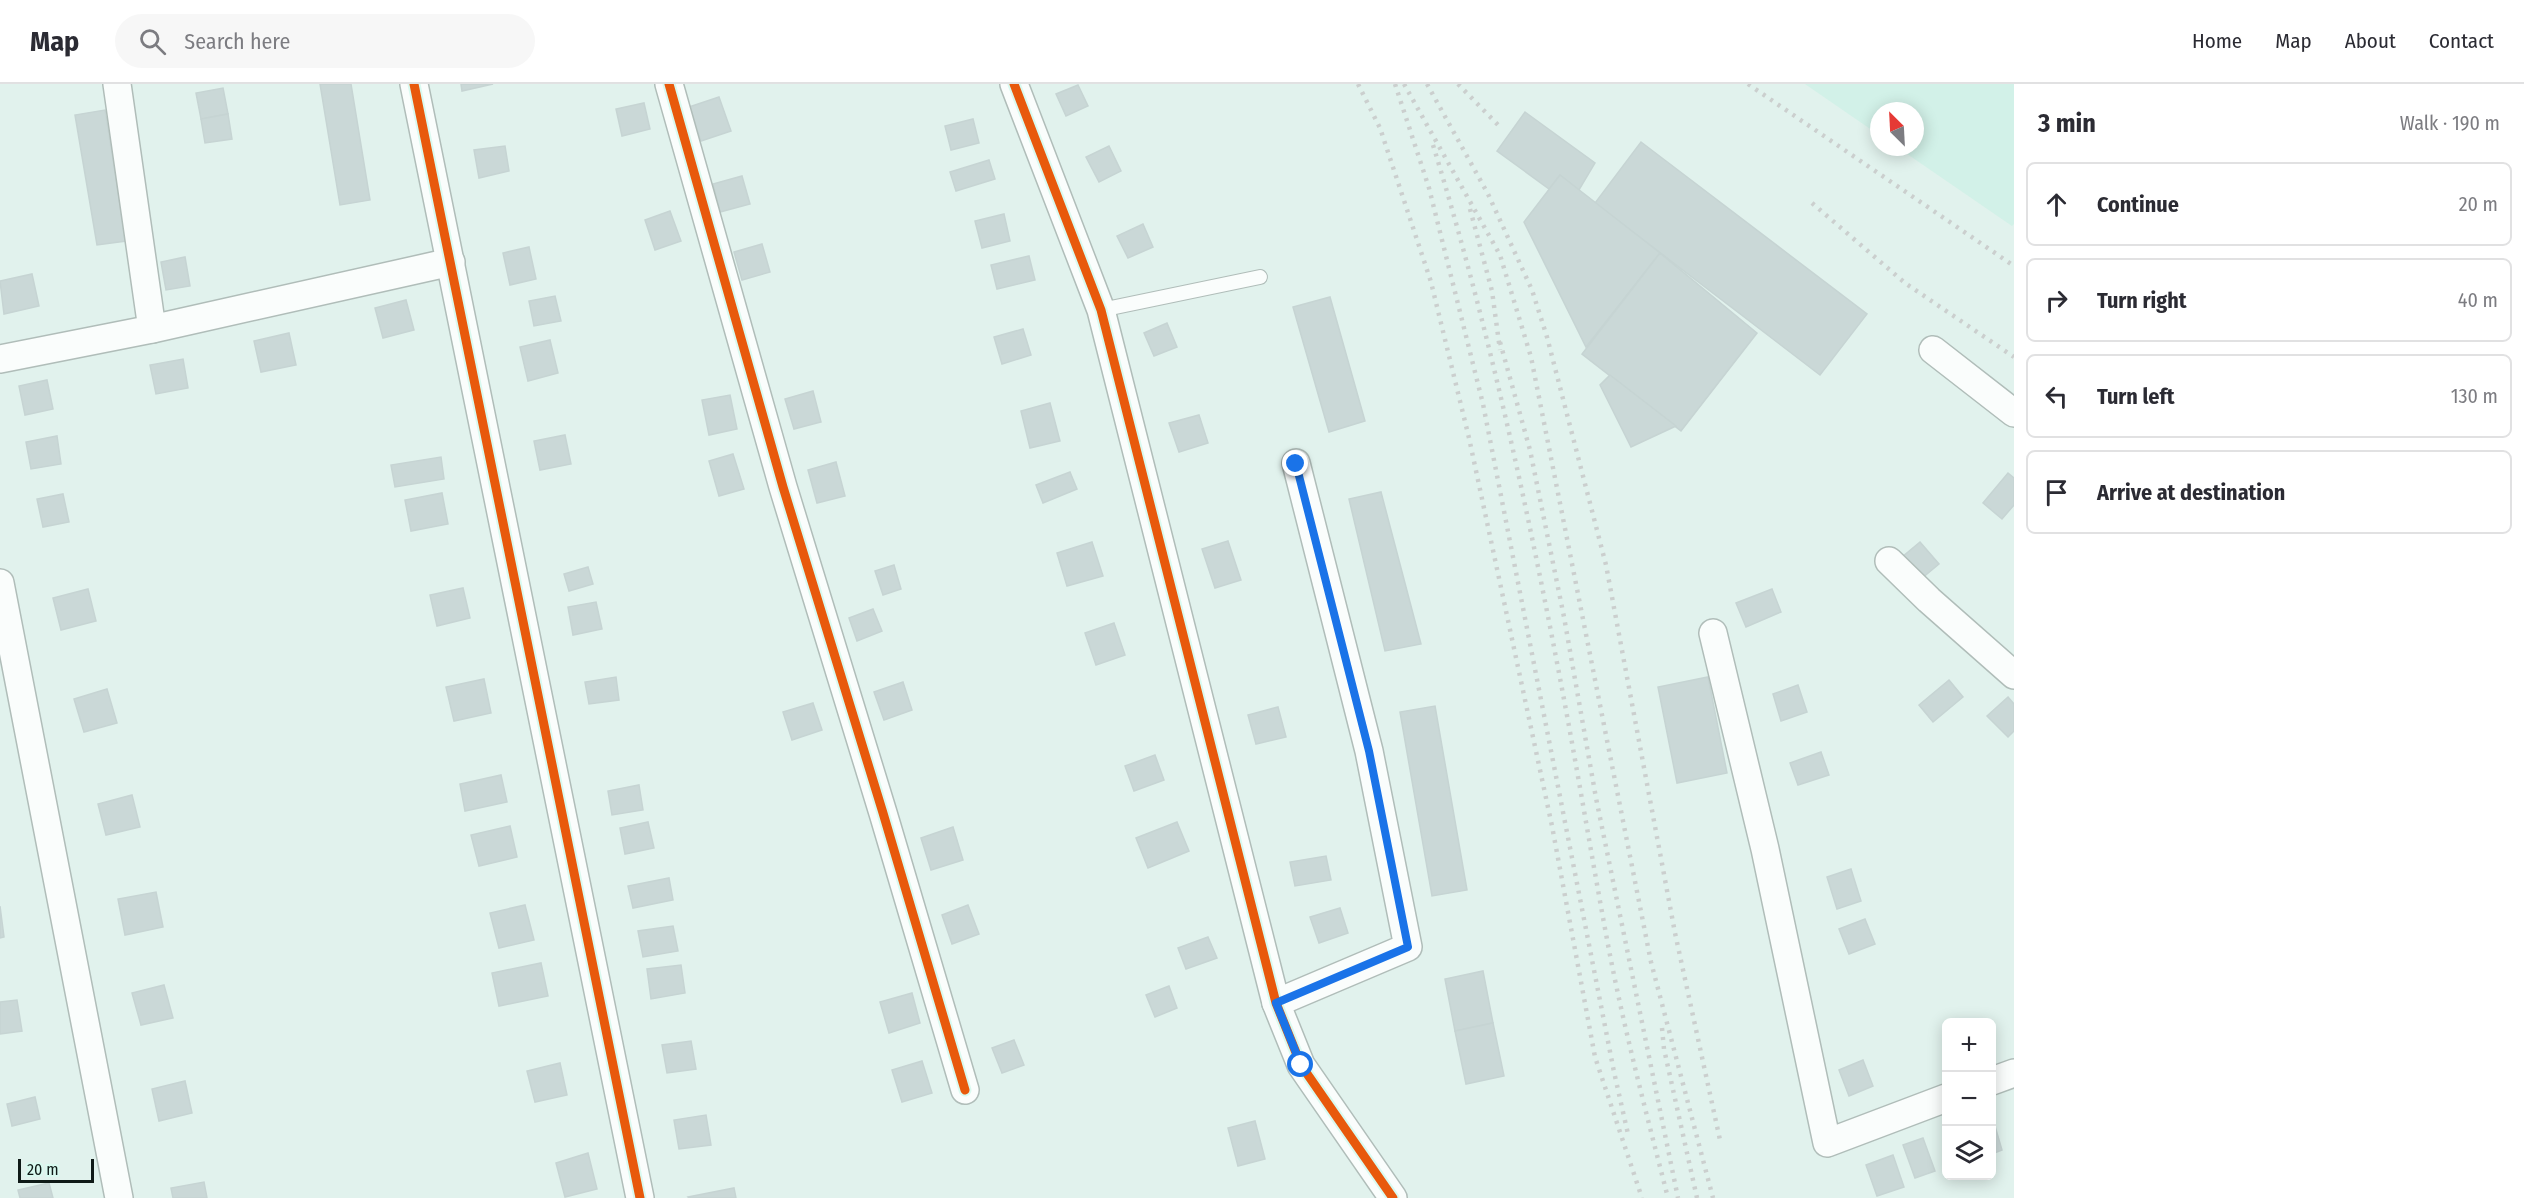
<!DOCTYPE html>
<meta charset="utf-8">
<style>
body{margin:0;font-family:"Fira Sans Condensed",sans-serif;background:#f7f7f7;color:#2b2b33}
.controls{position:absolute;right:18px;bottom:18px;display:grid;overflow:hidden;border-radius:9px;box-shadow:0 3px 15px #0003}
.controls button{width:54px;height:54px;display:grid;place-items:center;padding:0;border:0;border-bottom:2px solid #e1e1e2;background:#fff;color:#2b2b33;font:30px sans-serif}
.compass{position:absolute;left:1870px;top:18px;width:54px;height:54px;border-radius:50%;background:#fff;box-shadow:0 3px 15px #0003;rotate:336deg}
.scale{position:absolute;left:18px;bottom:15px;width:76px;box-sizing:border-box;padding-left:6px;border:3px solid #0f1a17;border-top:0;font-size:16px;line-height:21px;white-space:nowrap;color:#0f1a17;-webkit-text-stroke:4px #d9faf0;paint-order:stroke}
.stop{position:absolute;width:18px;height:18px;margin:-14px;border:4px solid #1a73e8;border-radius:50%;background:#fff}
.stop.end{background:#1a73e8;border-color:#fff;box-shadow:0 2px 6px #0008}
.list{margin:0;padding:0;list-style:none}
h2{display:flex;justify-content:space-between;align-items:center;height:78px;margin:0;padding:0 24px;font-size:26px}
h2 small{font-size:20px;font-weight:400;color:#7c7c81}
.list li{display:grid;grid-template-columns:39px 1fr auto;gap:18px;align-items:center;box-sizing:border-box;height:84px;margin:0 12px 12px;padding:0 12px;border:2px solid #e1e1e2;border-radius:9px}
.list b{display:block;font-size:22px;white-space:nowrap}
.list em{font-size:20px;font-style:normal;color:#7c7c81}
.icon{flex:none;width:33px;height:33px;fill:none;stroke:currentColor;stroke-width:2;stroke-linecap:round;stroke-linejoin:round}
.map{position:relative;flex:none;width:2014px;height:1114px;overflow:hidden}
header{display:flex;align-items:center;gap:36px;box-sizing:border-box;height:84px;padding:0 30px;background:#fff;border-bottom:2px solid #e1e1e2}
header strong{font-size:28px}
nav{display:flex;gap:33px;margin-inline-start:auto;font-size:21px}
.search{width:420px;height:54px;background:#f7f7f7;display:flex;align-items:center;gap:15px;box-sizing:border-box;padding:0 21px;border-radius:33px;color:#7c7c81;font-size:22px}
main{display:flex}
aside{flex:1;background:#fff}
.map>svg:first-child{display:block}
.built{fill:#d2f1e8}
.building{fill:#cad8d7;stroke:#c6d4d3;stroke-width:1.5}
.lines{fill:none;stroke-linecap:round;stroke-linejoin:round}
.service-casing{stroke:#b0bdb9;stroke-width:16}
.minor-casing{stroke:#b0bdb9;stroke-width:30}
.service{stroke:#fafdfc;stroke-width:14}
.minor{stroke:#fafdfc;stroke-width:27}
.rail{stroke:#cbcfce;stroke-width:4.5;stroke-dasharray:3 6;stroke-linecap:butt}
.cycleway-casing{stroke:#d9faf0;stroke-width:13}
.cycleway{stroke:#e8590c;stroke-width:9}
.route{stroke:#1a73e8;stroke-width:8}
</style>
<header>
<strong>Map</strong>
<div class="search"><svg class="icon" aria-label="search" viewBox="0 0 24 24"><circle cx="10" cy="10" r="6"/><path d="M15 15l6 6"/></svg>Search here</div>
<nav><a>Home</a><a>Map</a><a>About</a><a>Contact</a></nav>
</header>
<main>
<div class="map">
<svg width="2014" height="1114" viewBox="0 0 2014 1114">
<rect width="100%" height="100%" fill="#e1f2ed"/>
<path class="built" d="M1805 0H2014V140L2012 142 1897 63H1915V27H1879V51Z"/>
<g class="building">
<path d="M320 0H351L370 116 340 121Z"/>
<path d="M461 0H493L462 7Z"/>
<path d="M1078 1 1088 22 1066 32 1056 10Z"/>
<path d="M223 4 228 30 201 35 196 9Z"/>
<path d="M719 13 731 47 701 57 689 23Z"/>
<path d="M644 19 650 45 622 52 616 25Z"/>
<path d="M105 26 126 157 97 161 75 31Z"/>
<path d="M1525 28 1595 79 1579 106 1560 91 1549 105 1497 67Z"/>
<path d="M228 30 232 55 205 59 201 35Z"/>
<path d="M973 35 979 59 951 66 945 42Z"/>
<path d="M1641 58 1867 230 1820 291 1595 119Z"/>
<path d="M505 62 509 87 479 94 474 66Z"/>
<path d="M1109 62 1121 87 1099 98 1086 73Z"/>
<path d="M989 76 995 95 956 107 950 88Z"/>
<path d="M1560 91 1660 169 1586 263 1524 138Z"/>
<path d="M742 92 750 120 720 128 713 100Z"/>
<path d="M670 127 681 157 655 166 645 136Z"/>
<path d="M1004 130 1010 157 982 164 975 137Z"/>
<path d="M1143 140 1153 163 1128 174 1117 152Z"/>
<path d="M762 160 770 188 742 196 734 168Z"/>
<path d="M529 163 536 195 510 201 503 169Z"/>
<path d="M1660 169 1757 249 1681 347 1582 270Z"/>
<path d="M1029 172 1035 196 997 205 991 181Z"/>
<path d="M185 173 190 202 166 206 161 178Z"/>
<path d="M32 190 39 222 4 230 0 197Z"/>
<path d="M555 212 561 237 534 242 529 217Z"/>
<path d="M1330 213 1365 337 1329 348 1293 223Z"/>
<path d="M406 216 414 246 383 254 375 224Z"/>
<path d="M1167 239 1177 263 1154 272 1144 249Z"/>
<path d="M1023 245 1031 271 1002 280 994 253Z"/>
<path d="M289 249 296 281 261 288 254 257Z"/>
<path d="M550 256 558 289 528 297 520 263Z"/>
<path d="M183 275 188 304 156 310 150 281Z"/>
<path d="M1610 291 1676 342 1631 363 1600 301Z"/>
<path d="M47 296 53 325 25 331 19 302Z"/>
<path d="M813 307 821 338 794 345 785 315Z"/>
<path d="M730 311 737 345 709 351 702 316Z"/>
<path d="M1050 319 1060 357 1030 364 1021 327Z"/>
<path d="M1199 331 1208 359 1179 368 1169 339Z"/>
<path d="M565 351 571 380 540 386 534 357Z"/>
<path d="M57 352 61 380 31 385 26 358Z"/>
<path d="M733 370 744 405 719 412 709 377Z"/>
<path d="M441 373 444 395 395 403 391 381Z"/>
<path d="M836 378 845 412 817 419 808 386Z"/>
<path d="M1070 388 1077 405 1043 419 1036 401Z"/>
<path d="M2008 389 2014 394V421L2002 435 1983 419Z"/>
<path d="M1381 408 1421 560 1385 567 1349 415Z"/>
<path d="M442 409 448 440 411 447 405 416Z"/>
<path d="M63 410 69 438 43 443 37 415Z"/>
<path d="M1228 457 1241 496 1215 504 1202 465Z"/>
<path d="M1092 458 1103 492 1067 502 1057 469Z"/>
<path d="M1920 458 1939 480 1921 495 1902 473Z"/>
<path d="M894 481 901 505 883 511 875 487Z"/>
<path d="M588 483 593 500 569 507 564 490Z"/>
<path d="M463 504 470 534 437 542 430 511Z"/>
<path d="M88 505 96 537 61 546 53 514Z"/>
<path d="M1772 505 1781 528 1746 543 1736 519Z"/>
<path d="M596 518 602 545 573 551 568 523Z"/>
<path d="M873 525 882 547 857 557 849 534Z"/>
<path d="M1114 539 1125 571 1096 581 1085 549Z"/>
<path d="M616 593 619 616 589 620 585 598Z"/>
<path d="M1708 593 1727 689 1677 699 1658 603Z"/>
<path d="M484 595 491 629 454 637 446 603Z"/>
<path d="M1949 596 1963 613 1933 638 1919 621Z"/>
<path d="M903 598 912 626 884 636 874 608Z"/>
<path d="M1798 601 1807 628 1781 637 1773 610Z"/>
<path d="M107 605 117 639 84 648 74 615Z"/>
<path d="M2008 613 2014 620V647L2008 653 1987 632Z"/>
<path d="M813 619 822 646 792 656 783 628Z"/>
<path d="M1435 622 1467 806 1432 812 1400 628Z"/>
<path d="M1278 623 1286 653 1256 660 1248 631Z"/>
<path d="M1821 668 1829 691 1798 701 1790 679Z"/>
<path d="M1155 671 1164 696 1134 707 1125 682Z"/>
<path d="M501 691 507 718 465 727 460 700Z"/>
<path d="M639 701 643 726 612 731 608 707Z"/>
<path d="M132 711 140 743 106 751 98 720Z"/>
<path d="M648 738 654 764 625 770 620 744Z"/>
<path d="M1177 738 1189 767 1148 784 1136 754Z"/>
<path d="M510 742 517 773 479 782 471 751Z"/>
<path d="M953 743 963 776 931 786 921 754Z"/>
<path d="M1326 772 1331 796 1295 802 1290 778Z"/>
<path d="M1851 785 1861 817 1837 825 1827 793Z"/>
<path d="M669 794 673 816 633 824 628 802Z"/>
<path d="M156 808 163 843 125 851 118 815Z"/>
<path d="M525 821 534 856 499 864 490 829Z"/>
<path d="M968 821 979 850 952 860 942 831Z"/>
<path d="M0 822 4 853 0 854Z"/>
<path d="M1340 824 1348 849 1319 859 1310 833Z"/>
<path d="M1865 835 1875 860 1849 870 1839 845Z"/>
<path d="M673 842 678 867 643 873 638 847Z"/>
<path d="M1208 853 1217 874 1186 885 1178 864Z"/>
<path d="M541 879 548 912 499 922 492 889Z"/>
<path d="M681 881 685 909 651 915 647 885Z"/>
<path d="M1483 887 1493 939 1455 947 1445 895Z"/>
<path d="M164 901 173 934 141 941 132 909Z"/>
<path d="M1169 902 1177 924 1155 933 1146 911Z"/>
<path d="M912 909 920 939 889 949 880 918Z"/>
<path d="M17 916 22 947 0 950V918Z"/>
<path d="M1493 939 1504 992 1466 1000 1455 947Z"/>
<path d="M1014 956 1024 981 1002 989 992 964Z"/>
<path d="M691 957 696 985 667 989 662 961Z"/>
<path d="M1863 976 1873 1002 1849 1012 1839 986Z"/>
<path d="M922 977 932 1009 902 1018 892 986Z"/>
<path d="M560 979 567 1011 535 1018 527 987Z"/>
<path d="M185 997 192 1029 159 1037 152 1005Z"/>
<path d="M35 1013 40 1035 12 1042 7 1020Z"/>
<path d="M706 1031 711 1061 679 1065 674 1036Z"/>
<path d="M1992 1032 2002 1066 1992 1070Z"/>
<path d="M1255 1037 1265 1075 1238 1082 1228 1044Z"/>
<path d="M1923 1054 1935 1087 1915 1094 1903 1061Z"/>
<path d="M588 1069 597 1105 565 1113 556 1079Z"/>
<path d="M1893 1071 1904 1103 1877 1112 1866 1081Z"/>
<path d="M204 1098 207 1114H173L171 1104Z"/>
<path d="M49 1099 53 1114H20L18 1106Z"/>
<path d="M734 1104 736 1114H689L688 1113Z"/>
</g>
<g class="lines">
<g class="service-casing">
<path id="service" d="M1101 226 1260 193"/>
</g>
<g class="minor-casing">
<g id="minor">
<path d="M117 0 152 245"/>
<path d="M414 0 640 1114"/>
<path d="M669 0 783 403 883 729 965 1006"/>
<path d="M1014 0 1101 226 1276 919 1301 981 1393 1114"/>
<path d="M1933 266 2014 329"/>
<path d="M0 275 152 245 451 178"/>
<path d="M1889 477 1929 516 2014 591"/>
<path d="M0 499 119 1114"/>
<path d="M1713 549 1765 765 1827 1059 1946 1014"/>
<path d="M1276 919 1408 863 1369 667 1296 379"/>
<path d="M1992 997 2014 989"/>
</g>
</g>
<use href="#service" class="service"/>
<use href="#minor" class="minor"/>
<g class="rail">
<path d="M1358 0 1380 44 1431 198 1469 354 1552 742 1595 973 1642 1114"/>
<path d="M1395 0 1429 104 1483 320 1614 988 1628 1050"/>
<path d="M1404 0 1500 171 1531 273 1651 878 1713 1114"/>
<path d="M1427 0 1488 110 1532 206 1547 253 1606 481 1675 849 1720 1056"/>
<path d="M1458 0 1502 45"/>
<path d="M1748 0 2014 182"/>
<path d="M1433 61C1488 240 1528 425 1563 610 1579 695 1593 781 1609 866 1625 949 1647 1032 1668 1114"/>
<path d="M1812 119 1905 199 2014 273"/>
<path d="M1470 125 1492 207 1500 266"/>
<path d="M1500 258 1530 366 1564 533 1596 714 1678 1114"/>
<path d="M1662 944 1664 965 1697 1114"/>
</g>
<g class="cycleway-casing">
<g id="cycleway">
<path d="M414 0 640 1114"/>
<path d="M669 0 783 403 883 729 965 1006"/>
<path d="M1014 0 1101 226 1276 919 1301 981 1393 1114"/>
</g>
</g>
<use href="#cycleway" class="cycleway"/>
</g>
<g class="lines">
<path class="route" d="M1296 380 1369 667 1408 863 1276 919 1301 981"/>
</g>
</svg>
<div class="controls">
<button>+</button>
<button>−</button>
<button><svg class="icon" aria-label="layers" viewBox="0 0 24 24"><path d="M12 4l9 5-9 5-9-5zM3 14l9 5 9-5"/></svg></button>
</div>
<svg class="compass" viewBox="-18 -18 36 36"><path d="M0-13l5 13h-10z" fill="#e53935"/><path d="M0 13l5-13h-10z" fill="#7c7c81"/></svg>
<div class="scale">20 m</div>
<div class="stop" style="left:1301px;top:981px"></div>
<div class="stop end" style="left:1296px;top:380px"></div>
</div>
<aside>
<h2>3 min<small>Walk · 190 m</small></h2>
<ul class="list">
<li><svg class="icon" aria-label="ahead" viewBox="0 0 24 24"><path d="M12 20V5M6 11l6-6 6 6"/></svg><div><b>Continue</b></div><em>20 m</em></li>
<li><svg class="icon" aria-label="right" viewBox="0 0 24 24"><path d="M7 20v-9h11M14 6l5 5-5 5"/></svg><div><b>Turn right</b></div><em>40 m</em></li>
<li><svg class="icon" aria-label="left" viewBox="0 0 24 24"><path d="M17 20v-9H6M10 6l-5 5 5 5"/></svg><div><b>Turn left</b></div><em>130 m</em></li>
<li><svg class="icon" aria-label="arrive" viewBox="0 0 24 24"><path d="M6 21V4h12l-3 4 3 4H6"/></svg><div><b>Arrive at destination</b></div></li>
</ul>
</aside>
</main>
